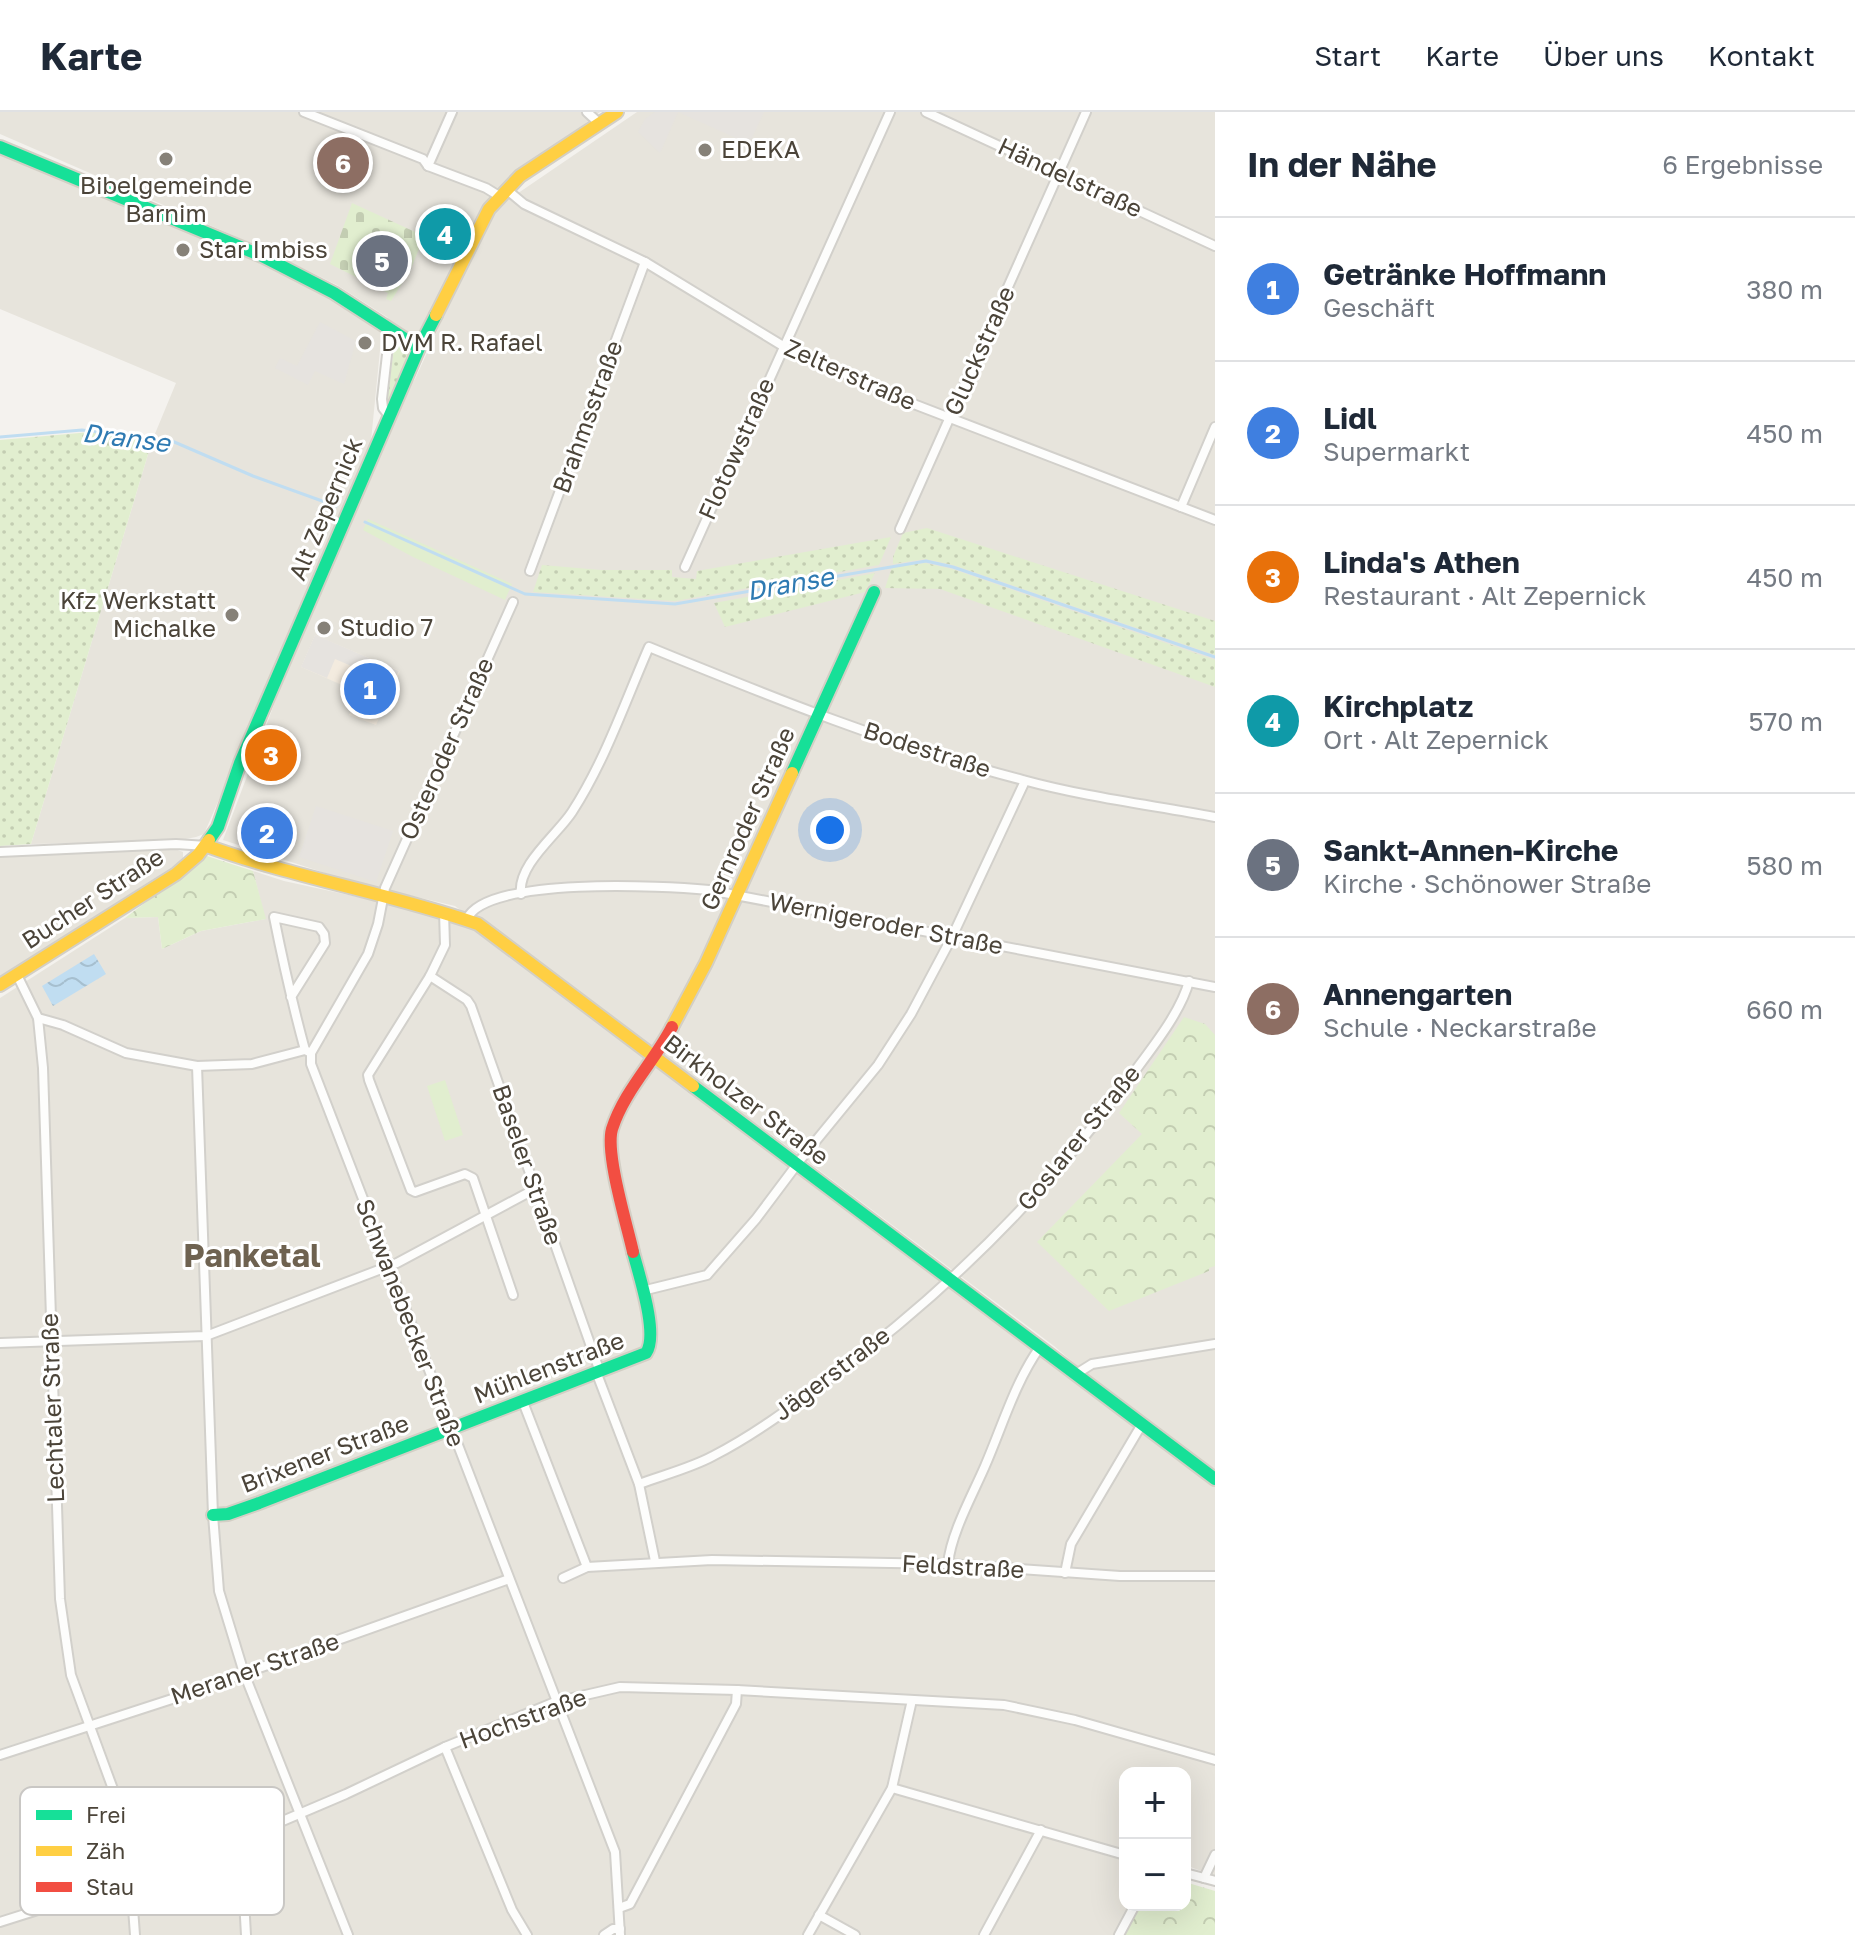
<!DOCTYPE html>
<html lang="de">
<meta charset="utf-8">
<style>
body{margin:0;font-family:"Golos Text",sans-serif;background:#f2f2f3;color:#1f2937}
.controls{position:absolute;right:24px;bottom:24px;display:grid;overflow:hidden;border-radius:16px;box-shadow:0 8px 32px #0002}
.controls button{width:72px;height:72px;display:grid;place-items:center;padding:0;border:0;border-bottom:2px solid #e0e1e3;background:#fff;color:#1f2937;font:40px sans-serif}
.you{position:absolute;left:830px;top:718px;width:28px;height:28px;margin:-20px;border:6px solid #fff;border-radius:50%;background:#1a73e8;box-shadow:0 0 0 12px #1a73e833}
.badge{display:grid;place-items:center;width:52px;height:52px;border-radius:50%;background:#868178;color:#fff;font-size:26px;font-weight:700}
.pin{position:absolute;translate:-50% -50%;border:4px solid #fff;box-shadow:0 2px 8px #0006}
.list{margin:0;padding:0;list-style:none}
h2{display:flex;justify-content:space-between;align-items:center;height:104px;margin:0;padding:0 32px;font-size:34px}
h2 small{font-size:26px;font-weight:400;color:#747a83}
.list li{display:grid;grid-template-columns:52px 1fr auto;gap:24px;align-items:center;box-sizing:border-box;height:144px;padding:0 32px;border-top:2px solid #e0e1e3}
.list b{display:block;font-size:30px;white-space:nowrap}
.list p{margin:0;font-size:26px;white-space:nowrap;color:#747a83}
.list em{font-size:26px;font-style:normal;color:#747a83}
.map{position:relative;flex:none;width:1215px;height:1823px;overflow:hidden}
header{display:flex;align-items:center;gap:48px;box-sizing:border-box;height:112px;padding:0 40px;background:#fff;border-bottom:2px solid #e0e1e3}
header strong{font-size:38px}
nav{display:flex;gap:44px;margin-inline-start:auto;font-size:28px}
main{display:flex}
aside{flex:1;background:#fff}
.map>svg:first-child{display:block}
.residential{fill:#e7e4dc}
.commercial{fill:#f3ebdf}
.grass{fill:url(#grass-dots)}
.forest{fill:url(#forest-crowns)}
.cemetery{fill:url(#cemetery-stones)}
.green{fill:#e1eecf}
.parking{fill:#e6e3df}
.water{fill:url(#water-waves)}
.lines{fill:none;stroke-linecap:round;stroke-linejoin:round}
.stream{stroke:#c0ddf1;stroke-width:3}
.street-casing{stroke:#d2d0cb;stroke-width:12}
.fast-casing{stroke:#d3cfc5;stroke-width:16}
.slow-casing{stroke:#d3cfc5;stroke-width:16}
.jam-casing{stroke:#d3cfc5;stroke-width:16}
.street{stroke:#fdfdfc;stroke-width:8}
.fast{stroke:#16e098;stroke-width:12}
.slow{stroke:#ffcf43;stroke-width:12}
.jam{stroke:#f24e42;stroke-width:12}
.poi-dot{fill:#868178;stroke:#fff;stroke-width:3}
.labels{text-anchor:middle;stroke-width:6;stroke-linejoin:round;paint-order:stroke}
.poi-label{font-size:24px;fill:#4b4439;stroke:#fff;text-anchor:start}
.street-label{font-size:24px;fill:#4b4439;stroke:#fff}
.water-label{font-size:26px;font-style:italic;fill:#2e7ab2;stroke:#fff}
.district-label{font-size:32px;font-weight:bold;fill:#6e6250;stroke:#fff}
.key{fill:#fff;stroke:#c9c7c4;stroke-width:2}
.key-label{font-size:22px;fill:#4b4439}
</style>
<header>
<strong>Karte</strong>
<nav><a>Start</a><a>Karte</a><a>Über uns</a><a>Kontakt</a></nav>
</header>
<main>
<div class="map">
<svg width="1215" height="1823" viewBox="0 0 1215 1823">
<defs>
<pattern id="grass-dots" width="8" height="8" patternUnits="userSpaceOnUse" patternTransform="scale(2)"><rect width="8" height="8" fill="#e1eecf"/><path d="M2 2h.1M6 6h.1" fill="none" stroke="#c3cdb2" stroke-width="1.8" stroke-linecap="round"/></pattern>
<pattern id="forest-crowns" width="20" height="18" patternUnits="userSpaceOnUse" patternTransform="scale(2)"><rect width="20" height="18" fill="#e1eecf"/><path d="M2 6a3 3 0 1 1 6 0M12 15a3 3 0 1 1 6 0" fill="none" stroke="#c3cdb2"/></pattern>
<pattern id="cemetery-stones" width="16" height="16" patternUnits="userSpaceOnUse" patternTransform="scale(2)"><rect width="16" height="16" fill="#e1eecf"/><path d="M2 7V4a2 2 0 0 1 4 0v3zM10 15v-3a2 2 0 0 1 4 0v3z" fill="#c3cdb2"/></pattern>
<pattern id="water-waves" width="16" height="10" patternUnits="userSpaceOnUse" patternTransform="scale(2)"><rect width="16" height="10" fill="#c0ddf1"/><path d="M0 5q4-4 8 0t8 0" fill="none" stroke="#a6bfcf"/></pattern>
</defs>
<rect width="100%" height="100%" fill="#f4f2ee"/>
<g class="residential">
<path d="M0 0H600L493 83 416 224 393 213 387 205 337 173 260 135 0 22Z"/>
<path d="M637 0H1215V1365L1172 1335 1054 1234 772 1023 554 868 455 794 353 770 223 728 336 428 402 285 415 267 492 99Z"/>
<path d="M0 37 247 141 331 185 382 218 370 339 204 722 196 725 175 729 31 732 152 329 176 271 0 197Z"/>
<path d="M175 737 183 740V748L0 865V744Z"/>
<path d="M253 759 284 769 390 792 469 814 1215 1374V1764L1185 1753V1661H1125V1793H1136L1118 1823H0V886L125 806 158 805 162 837 201 819 265 807Z"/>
</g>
<path class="commercial" d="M315 523 400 559 376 613 349 603 358 580 301 555Z"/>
<g class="grass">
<path d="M395 229 403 234 409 244 389 295H386Z"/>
<path d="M91 320 152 329 31 732 0 734V328Z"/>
<path d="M927 416 1215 509V543L953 453 925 447 893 452V445L903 421Z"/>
<path d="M891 425 879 453 675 489 533 480 542 453 601 458H672V465L696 467 697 459Z"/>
<path d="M925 451 952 457 1215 548V575L940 477 885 476 892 455Z"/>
<path d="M875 461 865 480 725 515 714 491Z"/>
</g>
<g class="forest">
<path d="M207 744 253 759 266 807 201 819 162 837 158 805 125 806Z"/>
<path d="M1184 905 1205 912 1215 923V1154L1209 1156V1159L1109 1199 1037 1130 1142 1022 1119 1001Z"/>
<path d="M1185 1770 1215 1779V1823H1121L1138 1793H1185Z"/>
</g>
<path class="cemetery" d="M352 91 424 124 411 157 391 189 386 187 388 181 330 152Z"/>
<g class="green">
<path d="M368 407 512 472 505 488 413 445 363 418Z"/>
<path d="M445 968 463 1023 445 1029 427 974Z"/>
</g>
<g class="parking">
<path d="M655 0H678L660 41 638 20 645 7Z"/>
<path d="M678 0H764L749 32Z"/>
<path d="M320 210 356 229 344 272 315 259 308 273 275 256 280 246 297 254Z"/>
<path d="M315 523 325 527 399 559 391 571 335 547 327 566 301 555Z"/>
<path d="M316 694 393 719 376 770 299 745Z"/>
</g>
<path class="water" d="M94 842 106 862 53 894 42 874Z"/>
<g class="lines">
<g class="stream">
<path d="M0 325 82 318 172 329 253 364 336 394"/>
<path d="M365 410 525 482 675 492 926 449 953 455 1215 545"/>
</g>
<g class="street-casing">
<g id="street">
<path d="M304 0 423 47 428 54 486 76 499 84"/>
<path d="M587 0 600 12"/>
<path d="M926 0 1215 134"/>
<path d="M428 54 452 0"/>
<path d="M506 77 524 92 645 150 783 234 911 291 1215 408"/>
<path d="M390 305 383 296 382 287 389 225 392 219"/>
<path d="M1181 395 1215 315"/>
<path d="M900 417 1086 0"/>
<path d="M685 455 890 0"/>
<path d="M530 459 645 150"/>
<path d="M0 740 176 732 207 734"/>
<path d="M521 782C517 753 557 723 572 700 605 649 625 590 649 535 771 585 895 635 1023 668 1085 685 1151 693 1215 705"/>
<path d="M444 800 445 833 430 864 368 963 369 968 411 1078 415 1080 465 1062 473 1066 513 1183"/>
<path d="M467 807C486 764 665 774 709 778L1215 875"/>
<path d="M17 863 38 906 63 913 126 941 197 954 252 952 305 938"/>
<path d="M430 864 467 888 471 894 600 1260"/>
<path d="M291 885 325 831 324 822 319 815 274 805C283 850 293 894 305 938L311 941V952L615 1740 620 1823"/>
<path d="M38 906 43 956 60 1487 71 1563 145 1764"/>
<path d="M311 941 368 842 378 812 385 776 513 490"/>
<path d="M197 954 213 1403 219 1479 244 1561 348 1823"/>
<path d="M642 1179 707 1163 756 1107 801 1047 878 953 911 902 952 825 1025 669"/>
<path d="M0 1231 206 1224 397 1151 535 1077"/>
<path d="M597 1262 639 1372 655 1449"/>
<path d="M1076 1262 1092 1252 1215 1232"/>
<path d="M523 1290 587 1455"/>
<path d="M639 1372C663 1363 691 1356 713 1344 754 1323 793 1294 829 1267 944 1182 1045 1083 1129 967 1148 941 1181 901 1189 869"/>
<path d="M948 1452C951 1421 973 1382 985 1354 1002 1315 1015 1270 1040 1235"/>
<path d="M1065 1461 1071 1432 1142 1312"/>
<path d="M563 1466 587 1455 712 1448 948 1452 1120 1464H1215"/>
<path d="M445 1635 512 1798 527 1823"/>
<path d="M0 1643 172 1587 509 1467"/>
<path d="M892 1676 1125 1743"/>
<path d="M238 1728 241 1735 246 1823"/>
<path d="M1185 1761 1215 1769"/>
<path d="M1204 1766 1215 1743"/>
<path d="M131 1769 135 1823"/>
<path d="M619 1796 630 1792 736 1592 737 1578"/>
<path d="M819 1803 855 1823"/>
<path d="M0 1810 145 1764 238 1728 346 1682 445 1635 555 1590 620 1575 737 1578 1004 1593 1075 1608 1215 1648"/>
<path d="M604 1823 613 1817H620"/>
<path d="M808 1823 892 1676 912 1588"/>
<path d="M984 1823 1041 1718"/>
<path d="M1119 1823 1135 1793"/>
</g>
</g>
<g class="fast-casing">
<g id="fast">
<path d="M0 35 262 144 334 181 419 236"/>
<path d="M792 661 874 480"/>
<path d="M209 728 218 715 240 651 419 236 436 203"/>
<path d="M693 974 1215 1367"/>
<path d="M213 1403 228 1402 259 1391 646 1241C659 1223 639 1163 633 1140"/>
</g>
</g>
<g class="slow-casing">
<g id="slow">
<path d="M436 203 489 97 520 64 617 0"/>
<path d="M207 734C296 766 389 781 478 812L693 974"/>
<path d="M0 873 176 762 198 743 209 728"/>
<path d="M672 915 706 851 792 661"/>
</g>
</g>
<g class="jam-casing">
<path id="jam" d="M633 1140C627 1113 605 1041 612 1017 624 979 654 950 672 915"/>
</g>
<use href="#street" class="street"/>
<use href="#fast" class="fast"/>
<use href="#slow" class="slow"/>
<use href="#jam" class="jam"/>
</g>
<g class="poi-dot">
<circle cx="705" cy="38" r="8"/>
<circle cx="166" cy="47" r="8"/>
<circle cx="183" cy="138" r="8"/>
<circle cx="365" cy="231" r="8"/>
<circle cx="232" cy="503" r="8"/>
<circle cx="324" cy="516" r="8"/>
</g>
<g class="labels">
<g class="poi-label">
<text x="721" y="46">EDEKA</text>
<text x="166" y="82" text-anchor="middle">Bibelgemeinde<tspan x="166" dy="28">Barnim</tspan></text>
<text x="199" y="146">Star Imbiss</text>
<text x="381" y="239">DVM R. Rafael</text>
<text x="216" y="497" text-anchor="end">Kfz Werkstatt<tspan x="216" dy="28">Michalke</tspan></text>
<text x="340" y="524">Studio 7</text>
</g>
<g class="street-label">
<text transform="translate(1070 66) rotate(25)" y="8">Händelstraße</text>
<text transform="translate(980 239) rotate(-66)" y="8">Gluckstraße</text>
<text transform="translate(850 263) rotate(24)" y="8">Zelterstraße</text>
<text transform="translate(588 305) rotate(-70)" y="8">Brahmsstraße</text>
<text transform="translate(737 337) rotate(-66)" y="8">Flotowstraße</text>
<text transform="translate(326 397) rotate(-67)" y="8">Alt Zepernick</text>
<text transform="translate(447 637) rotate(-66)" y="8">Osteroder Straße</text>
<text transform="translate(927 638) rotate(18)" y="8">Bodestraße</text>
<text transform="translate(748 707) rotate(-66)" y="8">Gernroder Straße</text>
<text transform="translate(93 787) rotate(-33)" y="8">Bucher Straße</text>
<text transform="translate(886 812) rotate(11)" y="8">Wernigeroder Straße</text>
<text transform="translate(746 988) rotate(37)" y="8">Birkholzer Straße</text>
<text transform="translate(1079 1026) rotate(-51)" y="8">Goslarer Straße</text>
<text transform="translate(527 1053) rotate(71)" y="8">Baseler Straße</text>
<text transform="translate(410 1211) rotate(69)" y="8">Schwanebecker Straße</text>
<text transform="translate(549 1256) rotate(-21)" y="8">Mühlenstraße</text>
<text transform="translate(832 1262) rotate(-37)" y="8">Jägerstraße</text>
<text transform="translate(53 1296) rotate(-92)" y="8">Lechtaler Straße</text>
<text transform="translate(325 1342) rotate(-21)" y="8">Brixener Straße</text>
<text transform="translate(963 1455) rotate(3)" y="8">Feldstraße</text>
<text transform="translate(255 1557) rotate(-19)" y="8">Meraner Straße</text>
<text transform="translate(523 1607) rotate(-20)" y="8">Hochstraße</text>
</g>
<g class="water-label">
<text transform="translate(126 326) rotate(7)" y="9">Dranse</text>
<text transform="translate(790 472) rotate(-10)" y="9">Dranse</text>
</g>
<g class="district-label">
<text x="252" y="1155">Panketal</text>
</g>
</g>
<rect x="20" y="1675" width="264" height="128" rx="12" class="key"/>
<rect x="36" y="1698" width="36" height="10" fill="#16e098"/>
<rect x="36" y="1734" width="36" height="10" fill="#ffcf43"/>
<rect x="36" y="1770" width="36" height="10" fill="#f24e42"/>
<g class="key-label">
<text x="86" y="1711">Frei</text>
<text x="86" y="1747">Zäh</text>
<text x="86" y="1783">Stau</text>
</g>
</svg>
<div class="controls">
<button>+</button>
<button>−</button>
</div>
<div class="you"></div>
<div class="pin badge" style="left:370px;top:577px;background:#3f7fe0">1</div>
<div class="pin badge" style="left:267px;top:721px;background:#3f7fe0">2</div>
<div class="pin badge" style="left:271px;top:643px;background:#e8710a">3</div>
<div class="pin badge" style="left:445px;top:122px;background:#0f9aa8">4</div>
<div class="pin badge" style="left:382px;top:149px;background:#6b7280">5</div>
<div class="pin badge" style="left:343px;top:51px;background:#8d6e63">6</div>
</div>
<aside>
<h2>In der Nähe<small>6 Ergebnisse</small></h2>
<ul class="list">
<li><span class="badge" style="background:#3f7fe0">1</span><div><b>Getränke Hoffmann</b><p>Geschäft</p></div><em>380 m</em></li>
<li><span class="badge" style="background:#3f7fe0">2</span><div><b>Lidl</b><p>Supermarkt</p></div><em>450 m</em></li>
<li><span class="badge" style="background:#e8710a">3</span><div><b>Linda's Athen</b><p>Restaurant · Alt Zepernick</p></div><em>450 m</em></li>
<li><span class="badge" style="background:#0f9aa8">4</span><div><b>Kirchplatz</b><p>Ort · Alt Zepernick</p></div><em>570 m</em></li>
<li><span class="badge" style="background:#6b7280">5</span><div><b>Sankt-Annen-Kirche</b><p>Kirche · Schönower Straße</p></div><em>580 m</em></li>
<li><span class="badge" style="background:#8d6e63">6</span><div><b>Annengarten</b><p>Schule · Neckarstraße</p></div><em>660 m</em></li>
</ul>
</aside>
</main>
